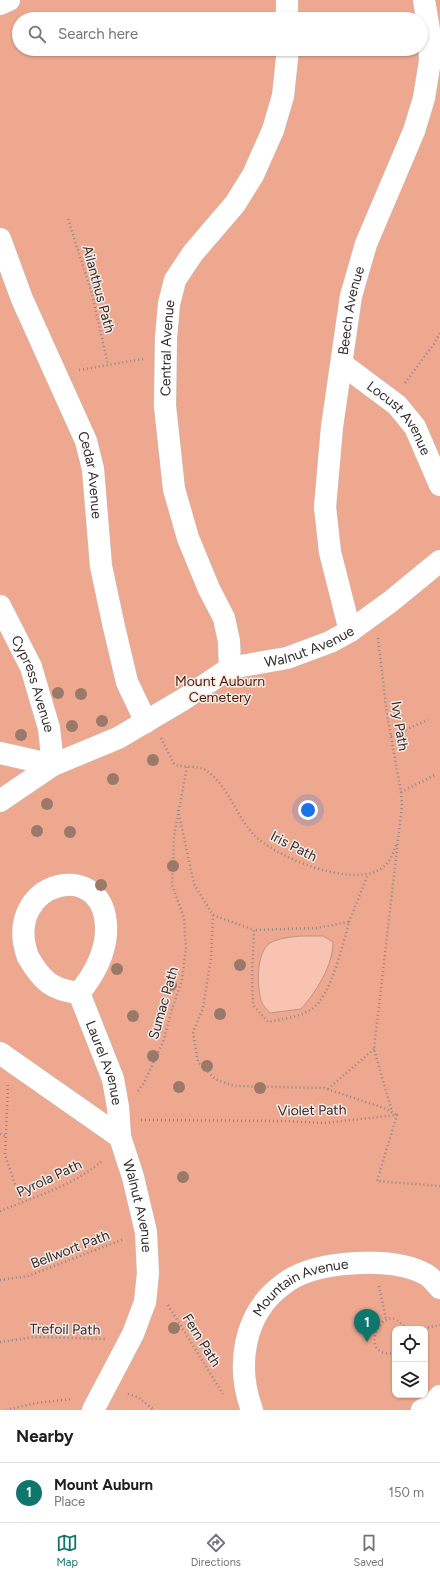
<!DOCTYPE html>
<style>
body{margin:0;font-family:Figtree,sans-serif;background:#f2f2f2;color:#202124}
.controls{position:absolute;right:12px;bottom:12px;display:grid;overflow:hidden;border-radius:8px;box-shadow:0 1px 3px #0004}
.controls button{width:36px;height:36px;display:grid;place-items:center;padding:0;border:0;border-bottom:1px solid #e0e0e0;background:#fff;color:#202124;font:20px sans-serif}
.you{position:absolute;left:308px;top:810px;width:14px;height:14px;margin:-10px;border:3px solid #fff;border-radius:50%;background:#1a73e8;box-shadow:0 0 0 6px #1a73e833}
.badge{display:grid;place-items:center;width:26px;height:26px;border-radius:50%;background:#0f766e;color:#fff;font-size:13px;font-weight:700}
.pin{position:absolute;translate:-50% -33px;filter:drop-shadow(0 1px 2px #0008)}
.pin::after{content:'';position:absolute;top:21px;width:14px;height:12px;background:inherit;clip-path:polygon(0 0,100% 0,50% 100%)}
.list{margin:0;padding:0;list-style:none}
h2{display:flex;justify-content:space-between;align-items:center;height:52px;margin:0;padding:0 16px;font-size:17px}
h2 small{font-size:13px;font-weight:400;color:#757577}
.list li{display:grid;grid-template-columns:26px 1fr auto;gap:12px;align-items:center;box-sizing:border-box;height:60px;padding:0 16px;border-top:1px solid #e0e0e0}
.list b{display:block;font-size:15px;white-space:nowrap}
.list p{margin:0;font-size:13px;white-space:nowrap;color:#757577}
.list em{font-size:13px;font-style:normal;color:#757577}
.icon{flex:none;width:22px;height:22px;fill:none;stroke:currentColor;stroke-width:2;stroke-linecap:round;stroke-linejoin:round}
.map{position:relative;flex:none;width:440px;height:1410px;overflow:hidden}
.search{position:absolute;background:#fff;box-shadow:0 1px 3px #0004;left:12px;right:12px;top:12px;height:44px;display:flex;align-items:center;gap:10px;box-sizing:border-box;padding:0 14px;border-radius:22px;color:#757577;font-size:15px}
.sheet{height:112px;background:#fff}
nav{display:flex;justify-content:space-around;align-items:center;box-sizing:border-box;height:56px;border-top:1px solid #e0e0e0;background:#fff;font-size:11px;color:#757577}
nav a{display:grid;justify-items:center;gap:2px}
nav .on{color:#0f766e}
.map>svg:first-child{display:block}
.green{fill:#eda88f;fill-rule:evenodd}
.water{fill:#f8c3b0;stroke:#bc9688}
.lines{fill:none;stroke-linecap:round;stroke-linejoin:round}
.minor-casing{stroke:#cbc0bc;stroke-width:23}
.path{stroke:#908886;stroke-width:2.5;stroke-dasharray:1 3;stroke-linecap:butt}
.minor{stroke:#fff;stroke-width:22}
.tree{fill:#9a786a}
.labels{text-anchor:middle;stroke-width:3;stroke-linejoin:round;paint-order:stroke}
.street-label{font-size:14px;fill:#312d2c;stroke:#f6eae6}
.park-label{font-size:14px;fill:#4e1a04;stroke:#f6eae6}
</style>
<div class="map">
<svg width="440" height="1410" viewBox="0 0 440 1410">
<rect width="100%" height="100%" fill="#f6eae6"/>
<path class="green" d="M0 0H440V1410H0ZM19 19H421V49H19ZM395 1329H425V1395H395Z"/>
<path class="water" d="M301 936H323L333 942C333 966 316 992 301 1009L270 1013C267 1009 262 1005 261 1000 257 986 256 952 270 943 279 938 291 937 301 936Z"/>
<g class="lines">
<g class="minor-casing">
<g id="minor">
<path d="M287 0V19"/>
<path d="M0 4 9 0"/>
<path id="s1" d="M0 239 22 299 86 441 93 469 101 566 114 627 127 682 146 722"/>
<path id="s2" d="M342 364 397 405 415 427 440 485"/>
<path id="s3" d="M0 606 31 667 49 728 53 765"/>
<path id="s4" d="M350 631 330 552 325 507 332 427 351 296 366 244 414 131 424 98 430 61 429 30 424 0"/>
<path id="s5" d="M230 668 229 641 224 618 209 589 188 538 174 489 165 406 166 338 169 304 175 280 193 253 235 204 253 175 273 130 283 96 288 49"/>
<path d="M0 753 53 765"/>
<path id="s6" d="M0 801 53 765 118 738 184 699 230 668 287 658 330 642 350 631 390 602 440 561"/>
<path id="s7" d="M79 993C52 990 42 981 28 957 0 880 110 853 106 934 104 957 94 975 79 993L113 1079 118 1107 120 1137"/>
<path id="s8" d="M0 1053 120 1137 133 1177 146 1232 148 1273 145 1302 133 1334 93 1410"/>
<path id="s9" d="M252 1410C236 1367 243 1315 281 1286 301 1269 334 1264 359 1263 380 1262 408 1264 427 1275 432 1278 436 1284 440 1288"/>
<path d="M422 1410 432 1405 440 1396"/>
</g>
</g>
<g class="path">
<path d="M68 219 92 294 108 365"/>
<path d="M79 370 143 359"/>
<path d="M405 383 434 344 440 333"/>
<path d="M378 638 387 715 401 792 402 806 374 1049 392 1112"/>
<path d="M391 736 428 720"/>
<path d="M161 738 174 764C184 769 197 764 207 771 227 785 237 816 253 834 275 857 349 887 379 870 388 865 393 855 396 845"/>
<path d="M401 792 435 775"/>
<path d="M178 810 194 884 213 915 211 958 203 1008 193 1032 198 1062 215 1079 234 1086 324 1088 384 1108 397 1115"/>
<path d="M213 915 254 930 252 976 253 1005 268 1022C283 1019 299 1017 312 1009 331 996 343 944 349 922L316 928 254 930"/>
<path d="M349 922 368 874"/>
<path d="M8 1085 5 1155 21 1202"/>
<path d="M328 1089 374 1049"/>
<path d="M138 1091 144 1083 163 1042 172 1009 182 980 186 949 184 918 172 885 174 836 187 767"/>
<path d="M141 1120 284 1121 324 1123 397 1115 377 1181 440 1186"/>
<path d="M0 1134 5 1136"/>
<path d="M0 1211C34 1197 75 1185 103 1160"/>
<path d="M0 1280 28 1276 124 1239"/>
<path d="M379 1286 386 1320"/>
<path d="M168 1305 223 1394"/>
<path d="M420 1329 440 1325"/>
<path d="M0 1342 34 1337 105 1339"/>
<path d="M393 1348 395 1356"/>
<path d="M395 1353C353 1359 385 1294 405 1329"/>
<path d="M128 1394 138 1397 154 1410"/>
<path d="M6 1410 36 1403 72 1399"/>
</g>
<use href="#minor" class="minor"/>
</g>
<g class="tree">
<circle cx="58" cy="693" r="6"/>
<circle cx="81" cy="694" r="6"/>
<circle cx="102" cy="721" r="6"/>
<circle cx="72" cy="726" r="6"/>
<circle cx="21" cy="735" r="6"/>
<circle cx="153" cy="760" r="6"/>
<circle cx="113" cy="779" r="6"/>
<circle cx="47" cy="804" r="6"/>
<circle cx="37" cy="831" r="6"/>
<circle cx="70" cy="832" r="6"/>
<circle cx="173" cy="866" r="6"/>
<circle cx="101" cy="885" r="6"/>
<circle cx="240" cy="965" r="6"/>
<circle cx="117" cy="969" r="6"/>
<circle cx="171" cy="985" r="6"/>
<circle cx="220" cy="1014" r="6"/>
<circle cx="133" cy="1016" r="6"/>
<circle cx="153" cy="1056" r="6"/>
<circle cx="207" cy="1066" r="6"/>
<circle cx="179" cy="1087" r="6"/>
<circle cx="260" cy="1088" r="6"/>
<circle cx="183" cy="1177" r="6"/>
<circle cx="174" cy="1328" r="6"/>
</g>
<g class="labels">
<g class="street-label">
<text transform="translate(99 289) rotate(75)" y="5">Ailanthus Path</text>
<text dy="5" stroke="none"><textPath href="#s4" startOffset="325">Beech Avenue</textPath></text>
<text dy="5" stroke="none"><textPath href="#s5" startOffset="331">Central Avenue</textPath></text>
<text dy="5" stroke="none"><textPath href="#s2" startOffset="80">Locust Avenue</textPath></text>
<text dy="5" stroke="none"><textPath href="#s1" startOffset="254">Cedar Avenue</textPath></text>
<text dy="5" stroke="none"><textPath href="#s6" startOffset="349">Walnut Avenue</textPath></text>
<text dy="5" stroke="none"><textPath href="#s3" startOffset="85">Cypress Avenue</textPath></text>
<text transform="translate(400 726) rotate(81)" y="5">Ivy Path</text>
<text transform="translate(294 846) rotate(27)" y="5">Iris Path</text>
<text transform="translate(163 1003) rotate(-74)" y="5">Sumac Path</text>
<text dy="5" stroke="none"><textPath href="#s7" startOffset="374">Laurel Avenue</textPath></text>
<text transform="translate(312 1110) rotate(-1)" y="5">Violet Path</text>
<text transform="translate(49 1178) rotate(-25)" y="5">Pyrola Path</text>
<text dy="5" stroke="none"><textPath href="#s8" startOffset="218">Walnut Avenue</textPath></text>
<text transform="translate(70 1249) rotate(-21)" y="5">Bellwort Path</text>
<text dy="5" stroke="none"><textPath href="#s9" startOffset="153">Mountain Avenue</textPath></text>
<text transform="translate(65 1329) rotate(1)" y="5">Trefoil Path</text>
<text transform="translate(202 1340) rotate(58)" y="5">Fern Path</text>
</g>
<g class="park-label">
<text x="220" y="686">Mount Auburn<tspan x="220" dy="16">Cemetery</tspan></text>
</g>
</g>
</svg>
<div class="controls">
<button><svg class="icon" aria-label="locate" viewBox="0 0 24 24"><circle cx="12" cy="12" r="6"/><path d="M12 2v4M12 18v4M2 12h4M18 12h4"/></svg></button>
<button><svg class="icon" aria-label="layers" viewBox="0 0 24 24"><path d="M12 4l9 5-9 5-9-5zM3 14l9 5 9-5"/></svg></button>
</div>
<div class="you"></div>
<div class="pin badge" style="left:367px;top:1342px">1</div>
<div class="search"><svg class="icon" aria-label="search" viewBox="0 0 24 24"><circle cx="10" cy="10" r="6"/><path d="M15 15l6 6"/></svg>Search here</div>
</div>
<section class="sheet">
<h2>Nearby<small></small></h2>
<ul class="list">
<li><span class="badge">1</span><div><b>Mount Auburn</b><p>Place</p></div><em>150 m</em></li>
</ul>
</section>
<nav>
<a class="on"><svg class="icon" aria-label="map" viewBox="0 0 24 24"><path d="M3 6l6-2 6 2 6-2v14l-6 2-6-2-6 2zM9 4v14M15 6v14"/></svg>Map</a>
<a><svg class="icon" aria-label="directions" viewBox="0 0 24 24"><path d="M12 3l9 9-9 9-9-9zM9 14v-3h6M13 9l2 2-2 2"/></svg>Directions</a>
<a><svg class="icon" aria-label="saved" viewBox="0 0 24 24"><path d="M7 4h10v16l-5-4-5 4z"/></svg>Saved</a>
</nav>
